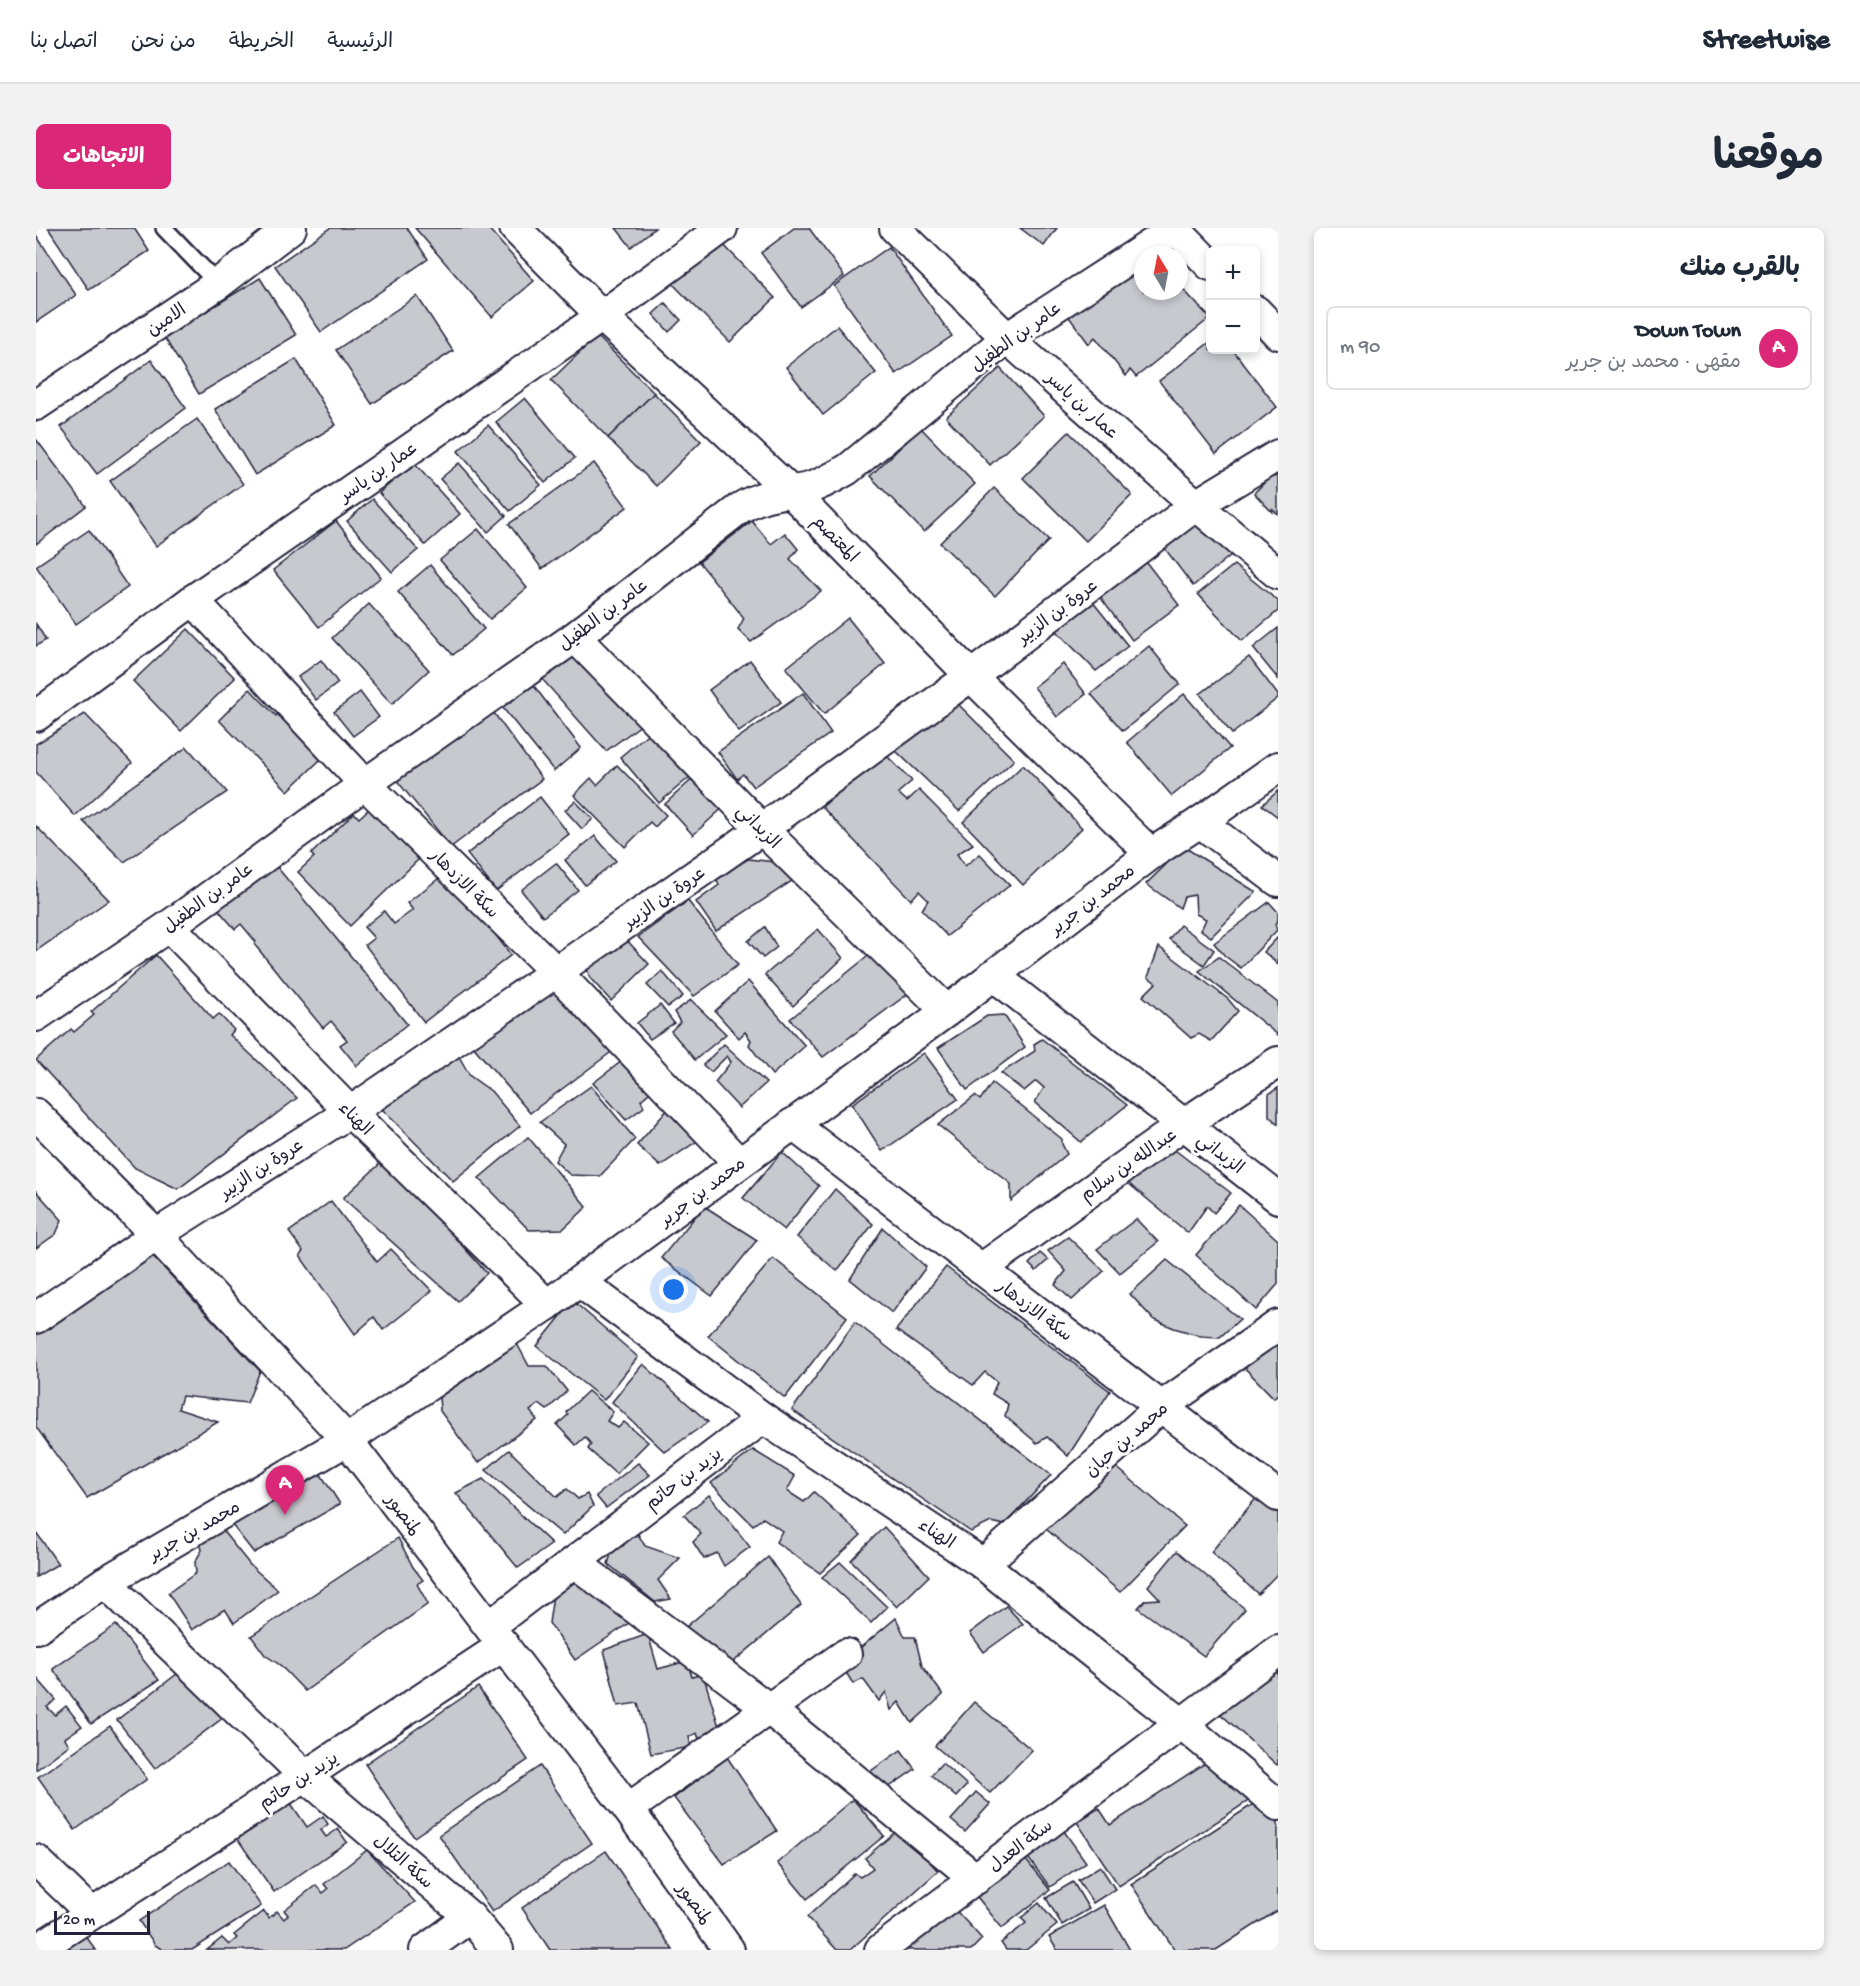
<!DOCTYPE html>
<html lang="ar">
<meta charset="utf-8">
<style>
body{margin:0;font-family:"Gochi Hand","Playpen Sans Arabic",sans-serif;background:#f2f2f3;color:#1f2937;direction:rtl}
.controls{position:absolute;right:18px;top:18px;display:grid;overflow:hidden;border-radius:9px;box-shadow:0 3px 9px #0003}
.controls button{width:54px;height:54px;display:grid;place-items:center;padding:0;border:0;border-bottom:2px solid #e0e1e3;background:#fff;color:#1f2937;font:30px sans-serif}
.compass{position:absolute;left:1098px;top:18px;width:54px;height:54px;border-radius:50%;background:#fff;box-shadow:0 3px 9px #0003;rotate:350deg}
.scale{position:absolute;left:18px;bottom:15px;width:96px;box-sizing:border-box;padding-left:6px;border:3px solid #22223b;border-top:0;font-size:16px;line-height:21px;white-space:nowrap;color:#22223b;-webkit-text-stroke:4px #fff;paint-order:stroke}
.you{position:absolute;left:638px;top:1062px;width:21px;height:21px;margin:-15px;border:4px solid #fff;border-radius:50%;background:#1a73e8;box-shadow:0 0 0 9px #1a73e833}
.badge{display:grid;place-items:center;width:39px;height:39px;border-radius:50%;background:#db2777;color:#fff;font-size:20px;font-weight:700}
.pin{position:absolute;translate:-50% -50px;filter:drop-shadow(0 2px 3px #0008)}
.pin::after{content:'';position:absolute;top:32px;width:21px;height:18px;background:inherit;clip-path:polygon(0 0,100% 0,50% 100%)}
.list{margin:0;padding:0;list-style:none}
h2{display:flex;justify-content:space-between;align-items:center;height:78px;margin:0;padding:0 24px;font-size:26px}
h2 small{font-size:20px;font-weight:400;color:#747a83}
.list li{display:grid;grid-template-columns:39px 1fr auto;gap:18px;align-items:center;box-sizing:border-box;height:84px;margin:0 12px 12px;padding:0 12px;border:2px solid #e0e1e3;border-radius:9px}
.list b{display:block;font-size:22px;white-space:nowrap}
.list p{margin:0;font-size:20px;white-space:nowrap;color:#747a83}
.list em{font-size:20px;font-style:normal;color:#747a83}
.map{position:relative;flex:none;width:1242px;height:1722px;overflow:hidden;direction:ltr;border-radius:9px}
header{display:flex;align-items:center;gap:36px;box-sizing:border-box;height:84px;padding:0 30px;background:#fff;border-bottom:2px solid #e0e1e3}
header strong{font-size:28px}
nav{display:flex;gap:33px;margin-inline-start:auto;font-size:21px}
.intro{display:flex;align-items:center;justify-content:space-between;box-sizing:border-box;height:144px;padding:0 36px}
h1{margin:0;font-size:42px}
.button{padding:15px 27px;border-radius:9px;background:#db2777;color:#fff;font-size:21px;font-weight:700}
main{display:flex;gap:36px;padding:0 36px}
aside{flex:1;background:#fff;border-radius:9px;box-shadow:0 3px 9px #0003}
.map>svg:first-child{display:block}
.building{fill:#c8c8cf;stroke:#22223b;stroke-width:1.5}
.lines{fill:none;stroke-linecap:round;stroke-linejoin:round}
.service-casing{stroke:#22223b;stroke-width:20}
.minor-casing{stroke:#22223b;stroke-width:34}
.service{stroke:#fff;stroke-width:15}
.minor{stroke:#fff;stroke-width:30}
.labels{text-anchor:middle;stroke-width:6;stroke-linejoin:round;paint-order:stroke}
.street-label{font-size:18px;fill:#22223b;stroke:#fff}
</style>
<header>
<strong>Streetwise</strong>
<nav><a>الرئيسية</a><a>الخريطة</a><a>من نحن</a><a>اتصل بنا</a></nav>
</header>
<div class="intro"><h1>موقعنا</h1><a class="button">الاتجاهات</a></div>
<main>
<aside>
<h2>بالقرب منك<small></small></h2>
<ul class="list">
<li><span class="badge">A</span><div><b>Down Town</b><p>مقهى · محمد بن جرير</p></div><em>90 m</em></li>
</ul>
</aside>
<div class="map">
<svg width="1242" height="1722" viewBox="0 0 1242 1722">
<rect width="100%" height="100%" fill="#fff"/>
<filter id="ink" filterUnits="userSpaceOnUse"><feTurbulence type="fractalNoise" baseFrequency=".0167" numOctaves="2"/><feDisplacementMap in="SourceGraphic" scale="12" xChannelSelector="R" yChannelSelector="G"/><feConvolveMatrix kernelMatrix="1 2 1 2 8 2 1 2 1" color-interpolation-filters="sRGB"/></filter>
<g filter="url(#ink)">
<g class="building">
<path d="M12 0H98L113 23 53 62Z"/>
<path d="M294 0H371L392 31 285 104 239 38Z"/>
<path d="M379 0H452L498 53 456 89Z"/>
<path d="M580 0H619L595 19Z"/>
<path d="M758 0H773L808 48 765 79 725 25Z"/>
<path d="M984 0H1021L1008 18Z"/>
<path d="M0 7 40 67 0 94Z"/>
<path d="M681 10 739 70 694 114 636 55Z"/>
<path d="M853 19 916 108 860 146 798 58Z"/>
<path d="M1107 32V63H1143V57L1174 90 1100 149 1094 142 1090 148 1059 109 1053 116 1033 89Z"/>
<path d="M224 50 260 107 163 166 128 109Z"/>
<path d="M381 68 417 123 336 176 300 122Z"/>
<path d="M629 75 645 92 633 104 617 86Z"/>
<path d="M801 98 840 145 787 187 750 139Z"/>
<path d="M561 108 618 165 572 210 515 152Z"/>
<path d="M1174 114V122H1197L1241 179 1180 226 1123 153Z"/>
<path d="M260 131 300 197 219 247 179 181Z"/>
<path d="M115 132 150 180 61 246 25 199Z"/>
<path d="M964 140 1008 188 954 237 910 189Z"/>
<path d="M618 165 665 213 620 258 572 210Z"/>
<path d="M489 170 539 230 509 255 460 194Z"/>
<path d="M161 191 207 256 120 318 74 253Z"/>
<path d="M452 197 505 257 474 283 422 223Z"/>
<path d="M885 200 939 256 888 304 834 248Z"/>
<path d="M1033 204 1096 267 1050 313 987 250Z"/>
<path d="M0 211 50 278 0 316Z"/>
<path d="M378 235 424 286 389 317 343 265Z"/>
<path d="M423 235 470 288 452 304 404 251Z"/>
<path d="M558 235 591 279 506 341 473 296Z"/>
<path d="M1242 246V286L1236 281V284L1218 265 1236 247 1239 249Z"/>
<path d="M958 260 1013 312 959 368 904 315Z"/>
<path d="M336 271 382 322 356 344 311 293Z"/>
<path d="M1161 291 1200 323 1157 358 1124 314Z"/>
<path d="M300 293 345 349 283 399 237 342Z"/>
<path d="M716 293 735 316 749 305 762 321 754 331 785 363 715 414 702 401 708 390 663 334Z"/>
<path d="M442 301 491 360 454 391 404 332Z"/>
<path d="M53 302 92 359 40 396 0 338Z"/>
<path d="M1107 330 1143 377 1096 412 1061 365Z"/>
<path d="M394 337 448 401 417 427 362 364Z"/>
<path d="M1198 337 1242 373V383L1206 413 1162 366Z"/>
<path d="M1052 368 1092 418 1060 443 1013 395Z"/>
<path d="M333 376 393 442 356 476 296 410Z"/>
<path d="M812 390 849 436 788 486 750 440Z"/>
<path d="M0 396 10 412 0 418Z"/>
<path d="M1242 400V451L1217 420Z"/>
<path d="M152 401 199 450 145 503 97 453Z"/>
<path d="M537 417 609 494 570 523 499 443Z"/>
<path d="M1113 418 1144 456 1087 503 1055 466Z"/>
<path d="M1213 429 1242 467V470L1196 506 1164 466Z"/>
<path d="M285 432 302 455 280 472 262 449Z"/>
<path d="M714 432 745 474 703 504 673 462Z"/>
<path d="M1027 436 1050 466 1021 489 998 459Z"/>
<path d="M492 450 545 520 518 543 462 474Z"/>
<path d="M214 461 240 488 245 483 258 496 255 499 285 531 252 563 183 492Z"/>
<path d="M324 464 343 489 317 508 298 484Z"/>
<path d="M767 465 795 505 717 559 707 546 701 551 682 524Z"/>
<path d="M1148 466 1194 520 1136 568 1091 514Z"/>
<path d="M921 475 978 532 923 583 859 522Z"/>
<path d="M452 477 506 551 415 619 358 549Z"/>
<path d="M49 486 96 535 39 588 0 544V516Z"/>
<path d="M622 497 661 543 623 575 584 529Z"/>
<path d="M151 519 191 564 88 634 47 593Z"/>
<path d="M848 525 876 553 862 565 871 573 883 562 937 616 921 626 929 638 944 626 974 657 911 708 886 682 892 672 883 663 875 672 786 579Z"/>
<path d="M581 537 630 587 619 599 614 594 589 619 538 567 555 550 561 557Z"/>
<path d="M987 537 1046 600 987 657 927 594Z"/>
<path d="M664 544 692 575 657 607 629 576Z"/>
<path d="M1242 563V589L1226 577Z"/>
<path d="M504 569 533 606 460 663 431 626Z"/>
<path d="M539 573 557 591 546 601 529 582Z"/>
<path d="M334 580 384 630 314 698 262 644 278 629 275 626 318 585 323 590Z"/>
<path d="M0 598 73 672 0 723Z"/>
<path d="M559 608 580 633 549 657 529 632Z"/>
<path d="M1148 619 1220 664 1175 709 1165 702 1170 691 1160 686 1159 667 1148 669 1144 680 1110 656Z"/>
<path d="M712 631 739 634 759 651 680 703 660 674 683 657 680 650Z"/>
<path d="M236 633 371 796 321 838 304 817 311 812 295 793 287 800 218 716 220 714 205 696 199 701 180 679Z"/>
<path d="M520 635 542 662 507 689 485 662Z"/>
<path d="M411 644 475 727 388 794 329 717 338 710 328 699 348 683 358 696 377 682 371 675Z"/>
<path d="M652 673 702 737 658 768 602 709Z"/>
<path d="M1233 674 1242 684V692L1239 696 1241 702 1205 740 1189 728 1178 715Z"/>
<path d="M1144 697 1178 722 1168 737 1133 711Z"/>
<path d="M729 699 741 719 727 730 712 713Z"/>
<path d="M782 701 807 730 757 778 729 747Z"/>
<path d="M585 706 613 736 575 773 554 750 551 741Z"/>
<path d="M1242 709V736L1228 724Z"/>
<path d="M1123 719 1192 771 1202 783 1175 813 1163 806 1155 810 1107 768 1120 755 1112 749Z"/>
<path d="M837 724 873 765 787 829 754 791Z"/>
<path d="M120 727 177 791 183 786 198 802 194 807 261 870 142 961 99 940 0 832 35 801 38 804 58 787 55 784Z"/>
<path d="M1183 729 1242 775V807L1163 743Z"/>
<path d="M626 743 647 768 632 779 611 757Z"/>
<path d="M712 753 769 818 736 847 713 817 715 812 709 804 703 810 679 783Z"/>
<path d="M507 763H533L582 819 494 885 436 817Z"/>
<path d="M655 772 690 806 659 832 635 803 644 794 638 784Z"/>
<path d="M624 777 638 795 614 811 601 795Z"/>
<path d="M968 787 989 819 931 862 902 820 951 788Z"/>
<path d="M1006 811 1091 877 1045 914 999 874 1008 860 1000 853 988 863 965 845 999 823 998 816Z"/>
<path d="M688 816 730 855 703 880 679 854 695 834 691 828 675 844 667 837Z"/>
<path d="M420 823 434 848 455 863 484 898 417 953 346 881 379 845Z"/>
<path d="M888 825 922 871 846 923 816 876Z"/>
<path d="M590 830 622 857 605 872 608 879 590 892 557 855Z"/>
<path d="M956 855 1026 911V916L1031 926 975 973V956L902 897 939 868 944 872Z"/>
<path d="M555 858 599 911 564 948 534 947 519 933 528 916 504 894Z"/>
<path d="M1242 860V896L1233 888V866Z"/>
<path d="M633 880 661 913 624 938 601 917Z"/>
<path d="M492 909 551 979 527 1001 493 1002 443 950Z"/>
<path d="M1135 919 1195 965 1178 985 1171 978 1152 1005 1092 955Z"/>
<path d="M746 924 783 958 748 1002 707 970Z"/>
<path d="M348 932 451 1045 422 1073 307 970Z"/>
<path d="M799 961 837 996 801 1043 761 1009Z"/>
<path d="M0 963 26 992 20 1006 0 1020Z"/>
<path d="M295 973 341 1034 355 1021 396 1063 347 1102 338 1089 319 1106 264 1028 267 1023 253 1004Z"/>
<path d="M1203 977 1242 1012V1056L1220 1082 1160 1027Z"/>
<path d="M668 978 721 1012 676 1068 625 1030Z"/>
<path d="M1100 991 1122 1014 1084 1045 1061 1021Z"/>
<path d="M847 1000 890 1039 856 1085 814 1051Z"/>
<path d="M1032 1009 1068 1043 1036 1072 1019 1057 1030 1043 1012 1023Z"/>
<path d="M113 1024 224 1143 211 1175 146 1168 142 1181 182 1194 51 1270 0 1199V1101Z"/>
<path d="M1004 1025 1012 1032 1000 1043 993 1036Z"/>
<path d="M737 1030 811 1089 749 1170 672 1108Z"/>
<path d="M1131 1032 1204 1091 1184 1109 1165 1108 1138 1100 1117 1091 1094 1066Z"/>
<path d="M910 1039 1074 1163 1032 1228 1011 1209 1001 1215 969 1188 972 1176 956 1166 961 1154 949 1144 937 1157 860 1102Z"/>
<path d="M537 1073 602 1129 568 1172 501 1118Z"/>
<path d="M819 1094 1015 1247 968 1297 955 1294 935 1304 756 1182Z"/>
<path d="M1242 1106V1165L1238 1170 1202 1133Z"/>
<path d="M479 1112 493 1138H511L531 1163 511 1182 503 1176 494 1183 501 1192 442 1235 404 1183 403 1169 438 1146Z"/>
<path d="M607 1136 672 1194 629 1224 576 1174Z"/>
<path d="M552 1163 577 1184 571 1193 582 1200 588 1194 612 1214 580 1246 552 1221 555 1216 549 1209 540 1217 521 1197 532 1187 530 1184Z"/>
<path d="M473 1222 521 1269 531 1261 542 1271 551 1266 557 1278 527 1307 450 1242Z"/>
<path d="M717 1222 759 1248 751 1263 768 1274 778 1264 825 1307 784 1345 740 1314 746 1303 727 1290 717 1297 675 1255Z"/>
<path d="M602 1235 614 1247 570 1280 560 1268Z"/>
<path d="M1078 1237 1149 1298 1084 1364 1010 1301Z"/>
<path d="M282 1242 304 1276 218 1325 196 1297Z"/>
<path d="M447 1251 516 1316 482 1340 420 1265Z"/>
<path d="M673 1267 714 1319 688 1338 681 1325 668 1331 657 1314 665 1306 648 1287Z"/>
<path d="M1222 1268 1242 1284V1345L1222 1366 1175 1324Z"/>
<path d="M182 1297 214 1337 242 1362 198 1395 189 1381 156 1402 132 1365 160 1345 159 1334 166 1322 162 1306Z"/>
<path d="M848 1299 893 1348 861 1379 815 1332Z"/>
<path d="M599 1301 609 1318 644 1330 622 1352 635 1371 619 1374 572 1336 577 1319 587 1318Z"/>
<path d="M0 1304 22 1336 0 1349Z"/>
<path d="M362 1310 377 1339 387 1352 381 1356 392 1376 269 1463 244 1437 229 1427 215 1408Z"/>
<path d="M1141 1323 1209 1381 1168 1428 1102 1380 1109 1372 1124 1371 1112 1358Z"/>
<path d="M732 1329 765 1377 695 1436 650 1399Z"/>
<path d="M804 1334 851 1379 835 1395 786 1349Z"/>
<path d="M544 1351 596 1393 539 1432 513 1395 517 1368Z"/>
<path d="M970 1378 987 1396 948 1424 934 1405Z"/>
<path d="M860 1390 869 1409H879L886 1438 907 1467 876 1495 863 1474 855 1482 850 1464 843 1473 827 1451 817 1456 805 1436Z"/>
<path d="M80 1397 123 1452 55 1496 17 1441Z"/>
<path d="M612 1406 622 1441 651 1433 656 1449 667 1446 685 1505 664 1514 661 1505 653 1509 655 1519 615 1526 602 1475 582 1478 568 1422Z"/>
<path d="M1242 1432V1536L1241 1537 1177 1479Z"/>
<path d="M150 1439 188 1489 119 1541 81 1492Z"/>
<path d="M0 1449 20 1472 11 1479 19 1487 30 1478 46 1498 29 1510 33 1517 0 1542Z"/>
<path d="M442 1459 492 1532 378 1609 329 1536Z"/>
<path d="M938 1474 996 1522 954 1565 899 1518Z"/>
<path d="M74 1498 111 1551 39 1602 2 1549Z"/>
<path d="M865 1522 879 1541 845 1565 832 1545Z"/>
<path d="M691 1529 741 1603 688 1636 638 1570Z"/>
<path d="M1177 1530 1217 1570 1083 1658 1041 1594 1063 1580 1074 1597Z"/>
<path d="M906 1535 931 1557 920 1569 895 1547Z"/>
<path d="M504 1538 556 1615 456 1684 403 1607Z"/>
<path d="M940 1564 954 1576 929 1604 915 1592Z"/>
<path d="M817 1571 848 1608 771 1671 741 1635Z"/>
<path d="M254 1574 271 1599 287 1588 292 1596 285 1602 290 1609 302 1601 311 1614 238 1664 201 1610Z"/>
<path d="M1219 1575 1242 1593V1682L1180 1722H1139L1095 1656Z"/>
<path d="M1025 1599 1050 1634 1014 1659 989 1626Z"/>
<path d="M864 1600 902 1643 814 1722H801L771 1689 819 1645 824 1649 837 1640 829 1630Z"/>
<path d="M331 1622 379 1674 308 1722H171L186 1710 193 1717 201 1710 198 1707 228 1683 233 1690 241 1683 248 1691 252 1687 248 1682 280 1657 287 1665 292 1661 288 1656Z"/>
<path d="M570 1623 637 1722H514L486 1680Z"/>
<path d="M986 1627 1014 1662 966 1700 938 1665Z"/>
<path d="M193 1633 225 1678 156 1722H127L119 1717 103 1693Z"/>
<path d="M1064 1638 1079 1661 1057 1675 1042 1652Z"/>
<path d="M1037 1654 1053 1681 1026 1697 1010 1670Z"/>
<path d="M1003 1675 1021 1697 990 1722H970L965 1715 990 1695 985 1690Z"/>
<path d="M914 1676 946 1711 935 1722H864Z"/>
<path d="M1068 1677 1094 1722H1021L1013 1709Z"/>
<path d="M48 1706 60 1722H27Z"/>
</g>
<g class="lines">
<g class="service-casing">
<path id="service" d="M128 0 182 56"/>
</g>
<g class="minor-casing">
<g id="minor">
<path d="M479 0 566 88 754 263 935 448 1115 626"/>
<path d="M859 0 971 110 1160 277 1242 346"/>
<path d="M1138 0 1174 37"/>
<path d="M1220 83 1242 106"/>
<path d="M0 177 182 56 255 0"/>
<path d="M157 372 329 556 520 744 703 935"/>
<path d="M539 409 726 601 911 783"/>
<path d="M0 488 157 372 566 88 686 0"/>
<path d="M1164 594 1242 653"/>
<path d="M133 698 314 884 511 1077"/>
<path d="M957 747 1242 970"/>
<path d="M0 788 133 698 329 556 539 409 704 280C729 265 745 266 773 260 787 256 800 248 812 241L971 110 1139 1"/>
<path d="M0 886 120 1007 311 1212 592 1581 693 1722"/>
<path d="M756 896 1242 1268"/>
<path d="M945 1041 1148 896 1242 834"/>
<path d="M544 1054 727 1190 947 1336 1040 1412 1145 1495 1242 1577"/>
<path d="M0 1090 120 1007 314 884 520 744 726 601 935 448 1160 277 1242 227"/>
<path d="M538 1334 733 1481 940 1651"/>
<path d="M947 1336 1125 1179 1242 1097"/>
<path d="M69 1354 269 1548 434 1689 462 1722"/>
<path d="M454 1398 727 1190"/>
<path d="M0 1400 69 1354 311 1212 511 1077 911 783 1115 626 1164 594 1242 539"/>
<path d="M592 1581 810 1426"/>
<path d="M0 1632 55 1685"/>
<path d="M0 1722 269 1548 468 1417"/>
<path d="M389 1722 434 1689"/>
<path d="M844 1722 1242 1423"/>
</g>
</g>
<use href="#service" class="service"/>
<use href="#minor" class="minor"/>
</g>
</g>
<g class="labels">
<g class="street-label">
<text transform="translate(130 91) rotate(-34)" y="6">الامين</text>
<text transform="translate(980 108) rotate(-36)" y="6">عامر بن الطفيل</text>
<text transform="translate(1047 177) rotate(42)" y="6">عمار بن ياسر</text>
<text transform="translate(342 243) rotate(-35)" y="6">عمار بن ياسر</text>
<text transform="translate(800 310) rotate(46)" y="6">المعتصم</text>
<text transform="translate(1021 383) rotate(-37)" y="6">عروة بن الزبير</text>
<text transform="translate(567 386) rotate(-37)" y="6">عامر بن الطفيل</text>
<text transform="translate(723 598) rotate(45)" y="6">الزبداني</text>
<text transform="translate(429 655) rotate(45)" y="6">سكة الازدهار</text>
<text transform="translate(172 669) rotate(-36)" y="6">عامر بن الطفيل</text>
<text transform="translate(628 669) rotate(-35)" y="6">عروة بن الزبير</text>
<text transform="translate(1056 671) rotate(-38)" y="6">محمد بن جرير</text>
<text transform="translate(320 890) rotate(45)" y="6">الهناء</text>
<text transform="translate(1185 925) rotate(38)" y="6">الزبداني</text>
<text transform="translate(1092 936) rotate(-35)" y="6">عبدالله بن سلام</text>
<text transform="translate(225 940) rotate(-33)" y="6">عروة بن الزبير</text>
<text transform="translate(666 963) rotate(-37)" y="6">محمد بن جرير</text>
<text transform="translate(999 1082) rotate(37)" y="6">سكة الازدهار</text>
<text transform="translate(1090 1211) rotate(-41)" y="6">محمد بن حبان</text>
<text transform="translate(647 1250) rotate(-37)" y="6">يزيد بن حاتم</text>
<text transform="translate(368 1286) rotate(53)" y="6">لمنصور</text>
<text transform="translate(158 1302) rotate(-30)" y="6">محمد بن جرير</text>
<text transform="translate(901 1305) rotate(33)" y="6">الهناء</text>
<text transform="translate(262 1552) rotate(-33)" y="6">يزيد بن حاتم</text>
<text transform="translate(984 1617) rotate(-37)" y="6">سكة العدل</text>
<text transform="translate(368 1633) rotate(41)" y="6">سكة التلال</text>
<text transform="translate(659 1675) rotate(54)" y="6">لمنصور</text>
</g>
</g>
</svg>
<div class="controls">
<button>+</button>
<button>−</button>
</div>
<svg class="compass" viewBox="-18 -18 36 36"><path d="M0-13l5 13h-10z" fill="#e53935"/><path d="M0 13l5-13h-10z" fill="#747a83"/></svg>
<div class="scale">20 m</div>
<div class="you"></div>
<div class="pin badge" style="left:249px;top:1287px">A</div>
</div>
</main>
